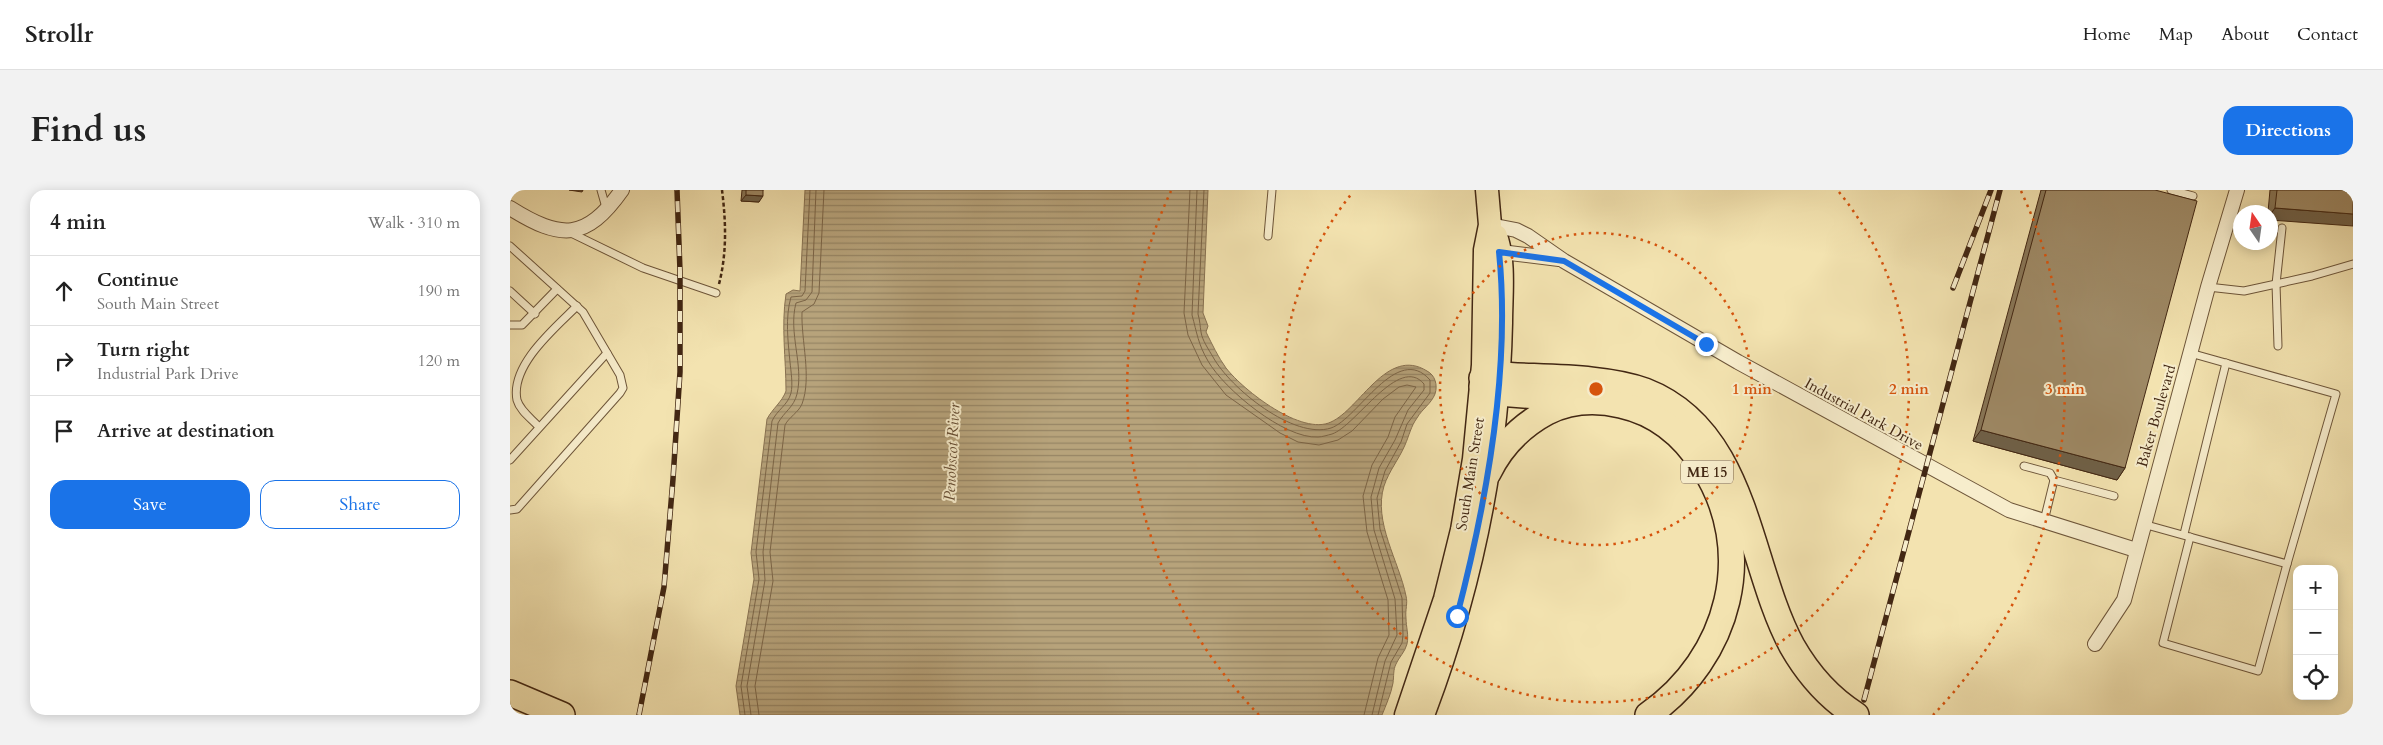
<!DOCTYPE html>
<meta charset="utf-8">
<style>
body{margin:0;font-family:Cardo,serif;background:#f2f2f2;color:#222}
.controls{position:absolute;right:15px;bottom:15px;display:grid;overflow:hidden;border-radius:10px;box-shadow:0 2px 12px #0003}
.controls button{width:45px;height:45px;display:grid;place-items:center;padding:0;border:0;border-bottom:1px solid #e0e0e0;background:#fff;color:#222;font:25px sans-serif}
.compass{position:absolute;left:1723px;top:15px;width:45px;height:45px;border-radius:50%;background:#fff;box-shadow:0 2px 12px #0003;rotate:347deg}
.stop{position:absolute;width:15px;height:15px;margin:-11px;border:4px solid #1a73e8;border-radius:50%;background:#fff}
.stop.end{background:#1a73e8;border-color:#fff;box-shadow:0 1px 5px #0008}
.list{margin:0;padding:0;list-style:none}
h2{display:flex;justify-content:space-between;align-items:center;height:65px;margin:0;padding:0 20px;font-size:21px}
h2 small{font-size:16px;font-weight:400;color:#767676}
.list li{display:grid;grid-template-columns:32px 1fr auto;gap:15px;align-items:center;box-sizing:border-box;height:70px;padding:0 20px;border-top:1px solid #e0e0e0}
.list b{display:block;font-size:19px;white-space:nowrap}
.list p{margin:0;font-size:16px;white-space:nowrap;color:#767676}
.list em{font-size:16px;font-style:normal;color:#767676}
.actions{display:flex;gap:10px;padding:15px 20px}
.actions a{flex:1;padding:11px 0;border:1px solid #1a73e8;border-radius:15px;text-align:center;font-size:18px;color:#1a73e8}
.actions .main{background:#1a73e8;color:#fff}
.icon{flex:none;width:28px;height:28px;fill:none;stroke:currentColor;stroke-width:2;stroke-linecap:round;stroke-linejoin:round}
.map{position:relative;flex:none;width:1843px;height:525px;overflow:hidden;border-radius:15px}
header{display:flex;align-items:center;gap:30px;box-sizing:border-box;height:70px;padding:0 25px;background:#fff;border-bottom:1px solid #e0e0e0}
header strong{font-size:24px}
nav{display:flex;gap:28px;margin-inline-start:auto;font-size:18px}
.intro{display:flex;align-items:center;justify-content:space-between;box-sizing:border-box;height:120px;padding:0 30px}
h1{margin:0;font-size:35px}
.button{padding:12px 22px;border-radius:15px;background:#1a73e8;color:#fff;font-size:18px;font-weight:700}
main{display:flex;gap:30px;padding:0 30px}
aside{flex:1;background:#fff;border-radius:15px;box-shadow:0 2px 12px #0003}
.map>svg:first-child{display:block}
.water{fill:url(#water-rules);stroke:#887151}
.lines{fill:none;stroke-linecap:round;stroke-linejoin:round}
.shore{stroke:#7c6547;stroke-width:1}
.service-casing{stroke:#6e563a;stroke-width:9}
.minor-casing{stroke:#6e563a;stroke-width:16}
.primary-casing{stroke:#422713;stroke-width:25}
.motorway-casing{stroke:#422713;stroke-width:28}
.path{stroke:#422713;stroke-width:2.5;stroke-dasharray:4 2.5;stroke-linecap:butt}
.service{stroke:#f7edcc;stroke-width:7}
.minor{stroke:#f7edcc;stroke-width:14}
.primary{stroke:#f3e3b0;stroke-width:22}
.motorway{stroke:#f3e3b0;stroke-width:25}
.rail-casing{stroke:#422713;stroke-width:5.5}
.rail{stroke:#f7edcc;stroke-width:4;stroke-dasharray:11;stroke-linecap:butt}
.wall{fill:#887657;stroke:#422713}
.shaded-wall{fill:#6f6047;stroke:#422713}
.building{fill:#9e8965;stroke:#422713}
.route{stroke:#1a73e8;stroke-width:6}
.ring{fill:none;stroke:#d7540d;stroke-width:2.5;stroke-dasharray:2.5 5}
.labels{text-anchor:middle;stroke-width:4;stroke-linejoin:round;paint-order:stroke}
.shield{fill:#f7edcc;stroke:#78624a;stroke-width:1}
.shield-label{font-size:14px;font-weight:bold;fill:#422713}
.street-label{font-size:15px;fill:#422713;stroke:#f7edcc}
.water-label{font-size:16px;font-style:italic;fill:#654c32;stroke:#f7edcc}
.centre{fill:#d7540d;stroke:#f7edcc;stroke-width:2.5}
.ring-label{font-size:15px;text-anchor:middle;font-weight:bold;fill:#d7540d;stroke:#f7edcc;stroke-width:4;stroke-linejoin:round;paint-order:stroke}
</style>
<header>
<strong>Strollr</strong>
<nav><a>Home</a><a>Map</a><a>About</a><a>Contact</a></nav>
</header>
<div class="intro"><h1>Find us</h1><a class="button">Directions</a></div>
<main>
<aside>
<h2>4 min<small>Walk · 310 m</small></h2>
<ul class="list">
<li><svg class="icon" aria-label="ahead" viewBox="0 0 24 24"><path d="M12 20V5M6 11l6-6 6 6"/></svg><div><b>Continue</b><p>South Main Street</p></div><em>190 m</em></li>
<li><svg class="icon" aria-label="right" viewBox="0 0 24 24"><path d="M7 20v-9h11M14 6l5 5-5 5"/></svg><div><b>Turn right</b><p>Industrial Park Drive</p></div><em>120 m</em></li>
<li><svg class="icon" aria-label="arrive" viewBox="0 0 24 24"><path d="M6 21V4h12l-3 4 3 4H6"/></svg><div><b>Arrive at destination</b></div></li>
</ul>
<div class="actions"><a class="main">Save</a><a>Share</a></div>
</aside>
<div class="map">
<svg width="1843" height="525" viewBox="0 0 1843 525">
<defs>
<pattern id="water-rules" width="6" height="5" patternUnits="userSpaceOnUse" patternTransform="scale(1.25)"><rect width="6" height="5" fill="#b7a37b"/><path d="M0 2.5h6" fill="none" stroke="#968564"/></pattern>
</defs>
<rect width="100%" height="100%" fill="#f3e3b0"/>
<filter id="stains"><feTurbulence type="fractalNoise" baseFrequency=".004" numOctaves="4"/><feColorMatrix values="0 0 0 0 .2 0 0 0 0 .09 0 0 0 0 .02 0 0 0 .5 -.17"/></filter>
<radialGradient id="worn" r=".72"><stop offset=".6" stop-color="#630" stop-opacity="0"/><stop offset="1" stop-color="#630" stop-opacity=".3"/></radialGradient>
<path class="water" d="M295 0H698L693 123 698 136 696 142C702 154 708 167 716 178 734 201 792 246 821 232 850 219 877 156 917 181 925 185 928 195 925 204 921 214 912 219 907 228 901 236 899 246 895 255 889 269 879 281 874 296 863 332 889 371 896 406 898 413 895 420 896 428 896 437 899 445 897 454 895 462 889 467 886 474 883 480 884 486 883 493 881 504 876 515 872 525H230L226 496 244 389 241 363 257 229C263 218 272 212 276 201 276 168 271 137 276 104L283 100 290 101Z"/>
<g class="lines">
<g class="shore">
<path d="M680 0 674 123 678 145 692 175 716 205 770 243 788 252 809 255 828 250 842 241 873 209 889 197 897 195 906 197 885 227 878 247 862 275 853 306 857 342 878 410 879 445 868 468 854 525"/>
<path d="M687 0 682 125C687 143 688 154 698 171 714 199 774 249 808 247 812 247 818 245 822 244 846 236 889 164 914 194V200L898 220 885 250 869 278 861 307 864 340 885 409 887 445 875 471 862 525"/>
<path d="M694 0 688 124C690 131 690 136 691 142 692 150 699 160 703 167 720 198 784 250 821 238 848 229 887 152 920 190V203L897 234 891 252 875 281 867 308 870 339 892 408 893 445 892 453 881 472 868 525"/>
<path d="M235 525 231 496 249 389 246 362 262 231C267 220 278 215 281 203 283 194 281 182 280 172 278 151 275 128 281 107L292 106 295 101 300 0"/>
<path d="M241 525 237 496 255 390 253 362 268 233C274 222 284 217 287 204 294 175 278 143 286 113L296 110 302 102 306 0"/>
<path d="M249 525 245 496 263 391 260 362 275 235C279 227 288 223 292 214 302 187 291 151 292 122L304 114 309 103 314 0"/>
</g>
<g class="service-casing">
<g id="service">
<path d="M91 0 97 21"/>
<path d="M1661 0 1683 6"/>
<path d="M59 42 133 78 206 103"/>
<path d="M758 46 762 0"/>
<path d="M0 56 73 122 110 185 113 198 110 203 7 319 0 320"/>
<path d="M1698 97 1734 101 1802 86 1843 74"/>
<path d="M0 101 25 124"/>
<path d="M0 135H12L47 99"/>
<path d="M1768 156 1766 94 1772 38"/>
<path d="M29 237C22 229 10 221 7 210 0 175 45 138 67 116"/>
<path d="M0 270 97 163"/>
<path d="M1514 276 1540 283 1544 290"/>
<path d="M1534 331 1544 290 1604 306"/>
<path d="M1633 334 1777 374 1826 204 1680 163"/>
<path d="M1674 344 1716 173"/>
<path d="M1680 347 1653 453 1748 481 1777 374"/>
</g>
</g>
<g class="minor-casing">
<g id="minor">
<path d="M0 18C51 50 76 51 112 0"/>
<path d="M980 35 1006 40 1018 46 1054 71 1228 172 1499 320 1626 360"/>
<path d="M983 61 1049 69"/>
<path d="M1585 454 1614 410 1698 97 1727 0"/>
</g>
</g>
<g class="primary-casing">
<g id="primary">
<path d="M896 525 935 409 952 340 964 269 973 175 975 60 980 35 977 0"/>
<path d="M913 525C961 399 988 267 991 133 991 106 995 72 986 46"/>
</g>
</g>
<g class="motorway-casing">
<g id="motorway">
<path d="M972 188 989 185C1033 188 1095 186 1135 201 1238 241 1237 373 1282 456 1298 484 1319 508 1346 525"/>
<path d="M972 196 988 203 1065 209"/>
<path d="M978 283C991 256 1011 236 1037 222 1061 210 1085 209 1111 215 1147 223 1173 244 1193 276 1248 361 1220 468 1138 525"/>
<path d="M0 503 52 525"/>
</g>
</g>
<path class="path" d="M209 94C217 63 216 32 212 0"/>
<use href="#service" class="service"/>
<use href="#minor" class="minor"/>
<use href="#primary" class="primary"/>
<use href="#motorway" class="motorway"/>
<g class="rail-casing">
<g id="rail">
<path d="M1443 98 1481 0"/>
<path d="M1354 510 1490 0"/>
<path d="M129 525 154 397 163 289 170 182V81L167 0"/>
</g>
</g>
<use href="#rail" class="rail"/>
</g>
<g class="wall">
<path d="M232 0H253L249 12 231 11Z"/>
<path d="M1531 0H1645L1615 278 1607 290 1463 251Z"/>
<path d="M1760 0H1843L1760 30V22H1758Z"/>
</g>
<g class="shaded-wall">
<path d="M59 0H73L72 2Z"/>
<path d="M236 5 253 6 249 12 231 11Z"/>
<path d="M1765 18 1843 24V36L1760 30V25Z"/>
<path d="M1471 240 1615 278 1607 290 1463 251Z"/>
</g>
<g class="building">
<path d="M236 0H253V6L236 5Z"/>
<path d="M1536 0H1645L1687 11 1615 278 1471 240Z"/>
<path d="M1767 0H1843V24L1765 18Z"/>
</g>
<g class="lines">
<path class="route" d="M947 426C977 311 1001 180 989 62L1054 71 1196 154"/>
</g>
<g class="ring">
<circle cx="1086" cy="199" r="156"/>
<path d="M1329 2A313 313 0 1 1 843 2"/>
<path d="M749 525A469 469 0 0 1 661 1M1511 1A469 469 0 0 1 1423 525"/>
</g>
<g class="labels">
<rect class="shield" x="1171" y="270.5" width="52" height="23" rx="4"/>
<g class="shield-label">
<text x="1197" y="287">ME 15</text>
</g>
<g class="street-label">
<text transform="translate(1354 224) rotate(29)" y="5">Industrial Park Drive</text>
<text transform="translate(1646 226) rotate(-74)" y="5">Baker Boulevard</text>
<text transform="translate(960 284) rotate(-81)" y="5">South Main Street</text>
</g>
<g class="water-label">
<text transform="translate(441 262) rotate(-87)" y="6">Penobscot River</text>
</g>
</g>
<circle cx="1086" cy="199" r="8" class="centre"/>
<g class="ring-label">
<text x="1242" y="204">1 min</text>
<text x="1399" y="204">2 min</text>
<text x="1555" y="204">3 min</text>
</g>
<rect width="100%" height="100%" filter="url(#stains)"/>
<rect width="100%" height="100%" fill="url(#worn)"/>
</svg>
<div class="controls">
<button>+</button>
<button>−</button>
<button><svg class="icon" aria-label="locate" viewBox="0 0 24 24"><circle cx="12" cy="12" r="6"/><path d="M12 2v4M12 18v4M2 12h4M18 12h4"/></svg></button>
</div>
<svg class="compass" viewBox="-18 -18 36 36"><path d="M0-13l5 13h-10z" fill="#e53935"/><path d="M0 13l5-13h-10z" fill="#767676"/></svg>
<div class="stop" style="left:947px;top:426px"></div>
<div class="stop end" style="left:1196px;top:154px"></div>
</div>
</main>
